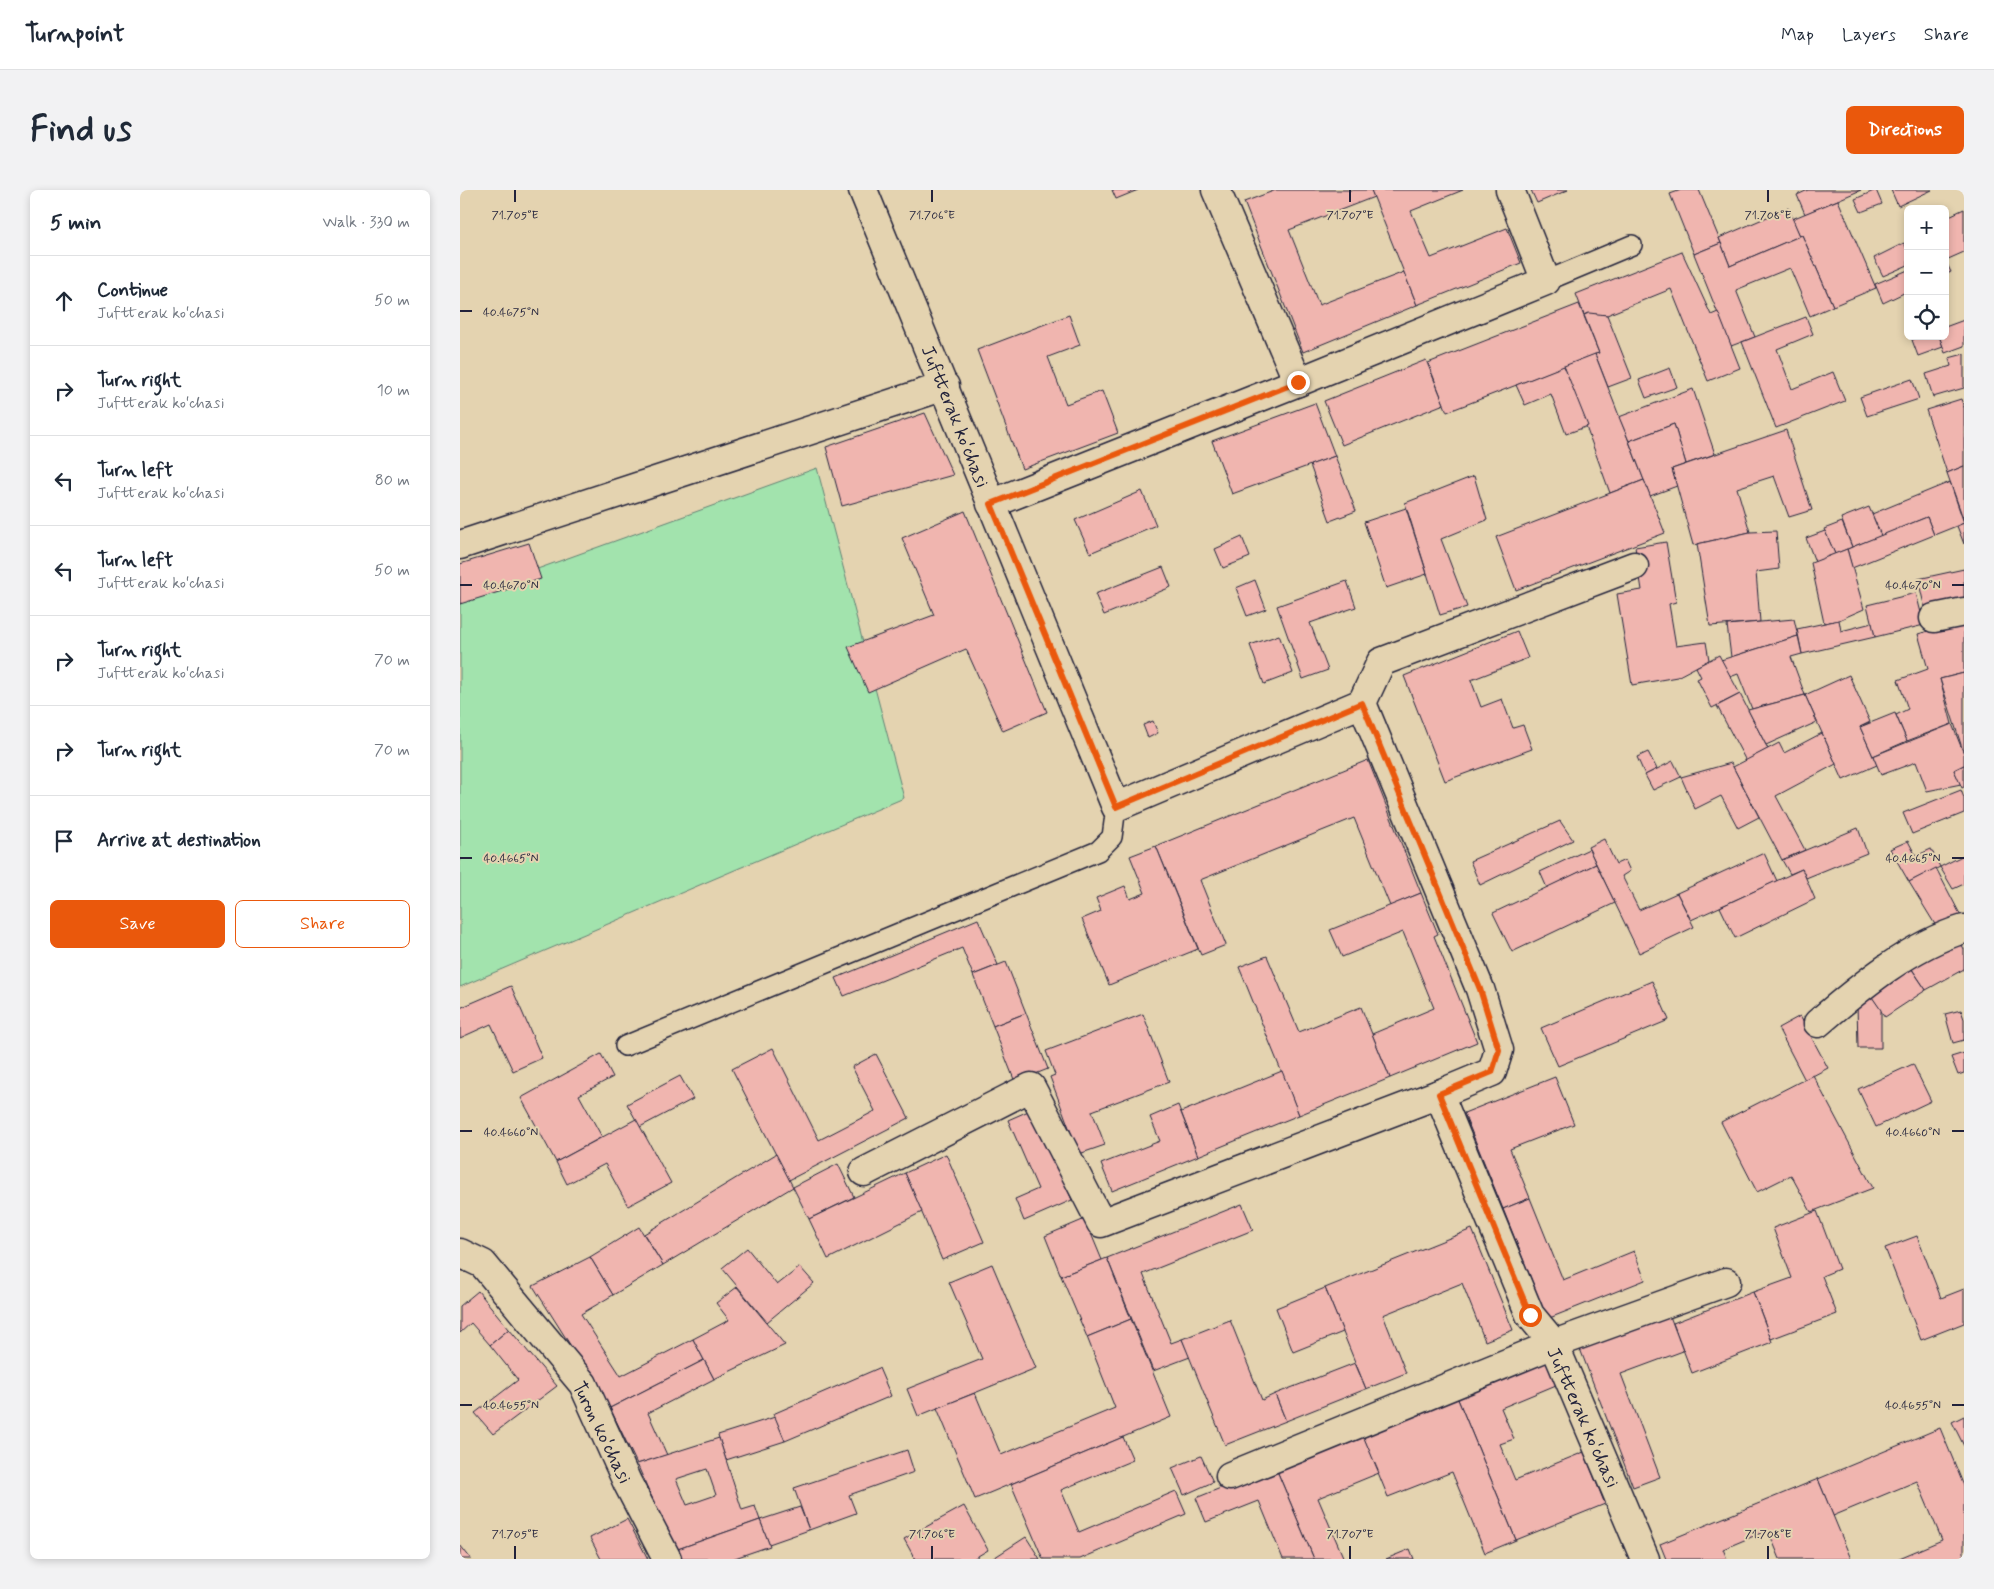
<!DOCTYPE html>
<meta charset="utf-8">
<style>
body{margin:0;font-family:Mynerve,sans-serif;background:#f2f2f3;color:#1f2937}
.controls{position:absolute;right:15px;top:15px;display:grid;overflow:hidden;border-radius:8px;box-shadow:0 2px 8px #0003}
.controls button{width:45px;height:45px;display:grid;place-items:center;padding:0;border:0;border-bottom:1px solid #e0e1e3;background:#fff;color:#1f2937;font:25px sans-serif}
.stop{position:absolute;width:15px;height:15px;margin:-11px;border:4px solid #ea580c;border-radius:50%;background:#fff}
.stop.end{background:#ea580c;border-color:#fff;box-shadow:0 1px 5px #0008}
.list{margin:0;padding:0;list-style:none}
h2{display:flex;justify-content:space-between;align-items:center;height:65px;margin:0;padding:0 20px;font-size:21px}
h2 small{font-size:16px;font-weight:400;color:#747a83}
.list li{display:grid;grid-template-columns:32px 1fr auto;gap:15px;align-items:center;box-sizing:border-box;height:90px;padding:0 20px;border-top:1px solid #e0e1e3}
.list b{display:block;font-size:19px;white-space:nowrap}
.list p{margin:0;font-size:16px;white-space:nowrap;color:#747a83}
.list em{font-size:16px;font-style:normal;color:#747a83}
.actions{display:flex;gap:10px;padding:15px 20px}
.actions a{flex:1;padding:11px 0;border:1px solid #ea580c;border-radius:8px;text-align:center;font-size:18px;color:#ea580c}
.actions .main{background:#ea580c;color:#fff}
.icon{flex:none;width:28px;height:28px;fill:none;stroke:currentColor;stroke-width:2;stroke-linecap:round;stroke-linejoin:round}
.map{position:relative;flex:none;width:1504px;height:1369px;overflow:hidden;border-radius:8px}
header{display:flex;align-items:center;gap:30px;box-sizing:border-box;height:70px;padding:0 25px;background:#fff;border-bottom:1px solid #e0e1e3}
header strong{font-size:24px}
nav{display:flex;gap:28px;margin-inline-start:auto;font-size:18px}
.intro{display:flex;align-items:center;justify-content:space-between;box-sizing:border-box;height:120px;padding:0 30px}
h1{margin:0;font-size:35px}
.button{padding:12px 22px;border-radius:8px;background:#ea580c;color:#fff;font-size:18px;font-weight:700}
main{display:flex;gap:30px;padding:0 30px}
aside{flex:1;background:#fff;border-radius:8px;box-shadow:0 2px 8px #0003}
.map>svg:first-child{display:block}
.green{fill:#a2e3ad;stroke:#628274}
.building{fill:#f0b5af;stroke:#22223b;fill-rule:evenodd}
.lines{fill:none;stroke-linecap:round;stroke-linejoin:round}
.lane-casing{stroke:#22223b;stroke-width:22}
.street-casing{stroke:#22223b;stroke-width:31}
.lane{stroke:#e4d3b0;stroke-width:19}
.street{stroke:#e4d3b0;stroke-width:28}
.route{stroke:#ea580c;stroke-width:6}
.ticks{fill:none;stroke:#22223b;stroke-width:2}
.labels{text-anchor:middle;stroke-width:4;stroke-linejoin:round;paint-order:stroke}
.street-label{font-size:19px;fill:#22223b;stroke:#e4d3b0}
.ticks-label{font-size:12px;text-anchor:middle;fill:#22223b;stroke:#e4d3b0;stroke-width:4;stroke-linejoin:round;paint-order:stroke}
</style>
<header>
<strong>Turnpoint</strong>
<nav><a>Map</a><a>Layers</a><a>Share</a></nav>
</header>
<div class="intro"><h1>Find us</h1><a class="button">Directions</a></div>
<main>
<aside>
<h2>5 min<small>Walk · 330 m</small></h2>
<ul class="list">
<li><svg class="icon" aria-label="ahead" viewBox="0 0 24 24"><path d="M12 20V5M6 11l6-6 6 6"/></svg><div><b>Continue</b><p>Juftterak koʻchasi</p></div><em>50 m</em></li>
<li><svg class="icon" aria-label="right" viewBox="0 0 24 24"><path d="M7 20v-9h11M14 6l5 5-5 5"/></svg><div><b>Turn right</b><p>Juftterak koʻchasi</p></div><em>10 m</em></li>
<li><svg class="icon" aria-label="left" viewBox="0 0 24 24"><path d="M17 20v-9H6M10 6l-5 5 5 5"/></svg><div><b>Turn left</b><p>Juftterak koʻchasi</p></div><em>80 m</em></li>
<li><svg class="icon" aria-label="left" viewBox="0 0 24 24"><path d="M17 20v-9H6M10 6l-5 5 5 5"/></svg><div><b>Turn left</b><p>Juftterak koʻchasi</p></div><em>50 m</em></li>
<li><svg class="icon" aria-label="right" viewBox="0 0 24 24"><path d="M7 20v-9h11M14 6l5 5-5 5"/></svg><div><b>Turn right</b><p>Juftterak koʻchasi</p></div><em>70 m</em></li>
<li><svg class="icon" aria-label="right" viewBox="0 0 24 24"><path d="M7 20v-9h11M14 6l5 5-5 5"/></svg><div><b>Turn right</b></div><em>70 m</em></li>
<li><svg class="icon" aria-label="arrive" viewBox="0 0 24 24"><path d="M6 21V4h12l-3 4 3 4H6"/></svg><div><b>Arrive at destination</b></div></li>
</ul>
<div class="actions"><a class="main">Save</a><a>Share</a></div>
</aside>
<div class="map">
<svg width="1504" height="1369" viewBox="0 0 1504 1369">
<rect width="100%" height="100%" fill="#e4d3b0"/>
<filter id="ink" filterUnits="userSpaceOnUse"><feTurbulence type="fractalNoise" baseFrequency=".02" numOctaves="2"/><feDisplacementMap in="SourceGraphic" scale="10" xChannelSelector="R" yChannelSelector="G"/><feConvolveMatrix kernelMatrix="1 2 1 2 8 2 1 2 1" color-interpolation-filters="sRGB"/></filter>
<g filter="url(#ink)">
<path class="green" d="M357 278 444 608 0 797V407Z"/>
<g class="building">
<path d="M652 0H678L656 9Z"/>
<path d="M816 0H911L914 7 829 40 859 115 944 82 957 115 843 162 784 12Z"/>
<path d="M911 0H1003L951 21 971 68 1047 38 1061 73 957 115Z"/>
<path d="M1071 0H1108L1077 13Z"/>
<path d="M1239 0 1261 53 1234 64 1210 4 1221 0Z"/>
<path d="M1348 0H1401L1345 24 1337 5Z"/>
<path d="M1416 0 1422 14 1401 22 1395 9Z"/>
<path d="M1431 0H1472L1438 16Z"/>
<path d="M1378 10 1416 98 1373 116 1342 45 1340 46 1332 29Z"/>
<path d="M1328 18 1340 46 1270 76 1259 48Z"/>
<path d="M1504 19V62L1486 70 1485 28Z"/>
<path d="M1342 45 1373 116 1350 126 1330 78 1276 100 1295 147 1271 156 1234 64 1261 53 1270 76Z"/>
<path d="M1444 53 1448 61V75L1423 86 1414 68Z"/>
<path d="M1222 62 1251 125 1258 122 1280 178 1248 191 1211 99 1147 125H1124L1116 104Z"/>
<path d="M1485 70 1491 82 1485 85Z"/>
<path d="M1448 80V101L1423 113 1415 94Z"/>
<path d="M1119 114 1139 163 987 222 968 173Z"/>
<path d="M1129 123 1147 125 1172 188 1148 197 1135 164 1139 163 1124 125Z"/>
<path d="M609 125 620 155 588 167 606 214 642 201 658 243 562 279 517 160Z"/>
<path d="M1346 127 1353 144 1317 159 1332 199 1373 182 1385 211 1316 238 1282 152Z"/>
<path d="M1504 130V156L1485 163 1479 146H1485V137Z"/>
<path d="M1461 146H1479L1483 157 1458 166 1452 150Z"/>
<path d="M1135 164 1184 290 1150 303 1104 176Z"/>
<path d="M1504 164V198L1473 207 1466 184 1491 176 1489 168Z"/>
<path d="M966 170 984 214 882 255 864 211Z"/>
<path d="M1104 176 1128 236 1106 244 1091 204 1065 215 1056 195Z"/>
<path d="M1210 178 1217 197 1186 208 1179 190Z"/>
<path d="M1452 189 1459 209 1407 226 1400 207Z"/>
<path d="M1233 199 1255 264 1226 274 1214 234 1169 251 1159 227Z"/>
<path d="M1501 209 1504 218V276L1487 283 1466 220Z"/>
<path d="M855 213 875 266 772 304 752 251Z"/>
<path d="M465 223 493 285 382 316 366 257Z"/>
<path d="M1214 234 1226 274 1212 279 1217 296 1190 306 1169 251Z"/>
<path d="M1326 240 1352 320 1329 327 1314 286 1277 298 1290 342 1233 355 1212 279Z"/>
<path d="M875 266 896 321 870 331 850 275Z"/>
<path d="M1504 276V331L1487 283Z"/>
<path d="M1014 286 1027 330 981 349 1007 417 980 425 945 313Z"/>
<path d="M1184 290 1205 343 1056 400 1036 347Z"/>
<path d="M1490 292 1504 333 1474 345 1467 327 1421 346 1412 324Z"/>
<path d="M682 301 696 335 630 363 615 330Z"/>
<path d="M1409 317 1421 346 1392 357 1381 328Z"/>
<path d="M946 318 967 384 926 398 904 332Z"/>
<path d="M505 321 587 522 543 541 506 459 408 502 388 457 474 425 442 348Z"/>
<path d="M1467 327 1474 345 1392 378 1387 359Z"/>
<path d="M1382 332 1392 357 1375 364 1364 339Z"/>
<path d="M1504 333V354L1497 336Z"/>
<path d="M1316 341 1319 379 1296 382 1300 432 1250 436 1237 354 1290 342Z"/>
<path d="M1365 341 1375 364 1355 372 1346 348Z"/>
<path d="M782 347 790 367 763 378 755 359Z"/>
<path d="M1206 352 1216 412 1209 414 1216 456 1246 452 1249 470 1217 487 1172 495 1157 404 1182 400 1175 357Z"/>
<path d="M69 353 81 389 0 414V374Z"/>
<path d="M1387 359 1404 419 1379 430 1364 433 1351 373Z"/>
<path d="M703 377 711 397 644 425 635 404Z"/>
<path d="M1504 379V411L1465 419 1458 389Z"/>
<path d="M795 390 806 419 787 426 776 398Z"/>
<path d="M887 391 896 417 850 433 868 480 843 489 817 416Z"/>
<path d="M1456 403 1464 435 1415 447 1407 415Z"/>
<path d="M1334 429 1338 446 1271 467 1267 435Z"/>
<path d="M1379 430 1381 441 1412 433 1415 447 1342 464 1337 439Z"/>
<path d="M1504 431V483L1480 489 1492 534 1447 551 1436 525 1448 519 1438 490 1468 479 1458 444Z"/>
<path d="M1057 441 1068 468 1011 490 1021 517 1042 509 1053 538 1063 535 1072 559 985 591 944 486Z"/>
<path d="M819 445 833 483 804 494 790 455Z"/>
<path d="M1338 446 1342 464 1331 467 1345 505 1292 519 1278 484 1270 487 1261 470Z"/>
<path d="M1259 465 1280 504 1252 518 1237 489 1241 487 1236 477Z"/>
<path d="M1504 483V564L1480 489Z"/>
<path d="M1389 485 1410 532 1400 537 1417 575 1383 590 1345 505Z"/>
<path d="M1280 504 1308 559 1286 571 1257 516Z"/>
<path d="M1345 505 1357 532 1306 555 1288 520Z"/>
<path d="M1435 523 1447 551 1413 566 1400 537Z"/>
<path d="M693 531 698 543 688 548 683 535Z"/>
<path d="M1492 534 1504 564V575L1494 580 1501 594 1467 601 1456 572 1421 585 1413 566Z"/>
<path d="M1362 543 1376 574 1316 606 1345 660 1322 670 1273 577 1319 553 1324 563Z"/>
<path d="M1188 562 1197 579 1185 585 1177 567Z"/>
<path d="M908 570 961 703 930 716 894 628 740 690 766 755 741 765 696 656Z"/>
<path d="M1213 571 1221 587 1193 600 1185 585Z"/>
<path d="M1271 573 1299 627 1278 638 1261 606 1235 619 1221 587Z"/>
<path d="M1504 575V597L1502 598 1494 580Z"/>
<path d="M1501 600 1504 608V623L1452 644 1443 623Z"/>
<path d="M1100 631 1113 650 1020 695 1010 671Z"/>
<path d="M1398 638 1407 663 1346 688 1342 679 1330 684 1322 670Z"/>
<path d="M1144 649 1156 674 1165 670 1170 681 1162 686 1179 720 1217 703 1234 737 1179 763 1128 657Z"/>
<path d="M1448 651 1456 666 1471 659 1480 677 1449 692 1430 659Z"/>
<path d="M696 656 738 759 649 795 622 729 641 721 636 708 665 696 670 709 685 703 670 666Z"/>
<path d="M1129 659 1136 674 1087 698 1080 682Z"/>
<path d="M1304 663 1317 691 1231 730 1217 703Z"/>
<path d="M1504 665V694L1493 699 1480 677Z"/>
<path d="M1136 674 1155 713 1052 762 1033 723Z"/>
<path d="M1476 678 1502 728 1479 741 1449 692Z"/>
<path d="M1342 679 1355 709 1275 748 1260 717Z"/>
<path d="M961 703 978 744 974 746 1017 852 930 888 912 844 974 818 943 742 882 767 870 740Z"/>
<path d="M518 729 538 775 513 785 502 758 384 806 376 788Z"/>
<path d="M1500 751 1504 759V779L1466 800 1450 776Z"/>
<path d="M807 766 839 842 901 817 930 888 839 925 779 777Z"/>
<path d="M546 772 566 823 533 836 513 785Z"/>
<path d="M1451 778 1466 800 1425 827 1411 806Z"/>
<path d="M1192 791 1209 830 1098 876 1081 838Z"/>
<path d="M51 796 82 868 53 881 31 834 0 848V818Z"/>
<path d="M1412 807 1421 820V858H1398L1397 812Z"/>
<path d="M1501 820 1504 829V850L1493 853 1485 824Z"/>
<path d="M566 823 588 879 555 892 533 836Z"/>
<path d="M683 824 709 892 632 921 645 955 619 964 590 887 595 885 586 861Z"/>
<path d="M1340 826 1368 878 1345 890 1318 838Z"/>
<path d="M313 858 359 950 415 921 392 877 416 864 449 928 329 990 272 879Z"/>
<path d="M1504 863V883L1498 885 1491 867Z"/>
<path d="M141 864 153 887 119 905 142 947 96 972 61 908Z"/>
<path d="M1453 874 1471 911 1416 937 1398 899Z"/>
<path d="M822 881 839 925 738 966 721 922Z"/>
<path d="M1353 885 1413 998 1351 1022 1331 985 1297 1002 1261 932Z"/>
<path d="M220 886 233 909 180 937 167 914Z"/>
<path d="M1095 887 1114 934 1050 959 1070 1008 1043 1019 1004 923Z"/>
<path d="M718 915 738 966 652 1001 641 974 700 951 690 927Z"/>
<path d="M573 919 612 1010 564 1031 555 1009 578 999 548 930Z"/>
<path d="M176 929 211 993 168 1016 145 974 107 994 96 972Z"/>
<path d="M316 964 333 997 203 1075 184 1044Z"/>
<path d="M486 964 524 1052 482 1070 445 983Z"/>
<path d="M378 974 394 1007 349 1029 333 997Z"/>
<path d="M445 983 462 1022 368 1069 349 1029Z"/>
<path d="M1070 1008 1103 1090 1174 1061 1185 1090 1087 1129 1043 1019Z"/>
<path d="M782 1014 793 1040 683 1084 711 1153 722 1149 730 1167 693 1181 647 1068Z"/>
<path d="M1357 1021 1379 1079 1362 1086 1377 1124 1311 1149 1293 1102 1332 1088 1313 1038Z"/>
<path d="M625 1029 642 1070 601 1086 585 1046Z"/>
<path d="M179 1037 203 1075 153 1105 130 1067Z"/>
<path d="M1012 1039 1053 1140 1025 1151 1002 1093 923 1125 946 1183 906 1199 865 1098Z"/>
<path d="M1457 1046 1481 1108 1504 1099V1133L1461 1150 1425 1058Z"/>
<path d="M287 1058 317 1095 340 1077 354 1093 307 1132 262 1078Z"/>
<path d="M130 1067 153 1105 121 1124 161 1186 233 1149 244 1170 150 1218 73 1096Z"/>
<path d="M647 1068 671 1129 627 1147 601 1086Z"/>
<path d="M532 1074 576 1178 458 1226 447 1199 522 1169 489 1092Z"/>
<path d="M277 1097 325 1155 254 1189 233 1149 269 1130 256 1113Z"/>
<path d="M865 1098 883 1142 833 1162 816 1118Z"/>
<path d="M18 1101 49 1139 30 1155 11 1133 0 1143V1116Z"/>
<path d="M1293 1102 1312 1152 1232 1183 1213 1133Z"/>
<path d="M1207 1118 1223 1161 1161 1184 1200 1287 1173 1297 1117 1151Z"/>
<path d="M671 1129 711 1227 515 1309 477 1218 515 1203 541 1265 655 1218 627 1147Z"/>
<path d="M770 1130 802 1210 815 1204 826 1231 765 1255 722 1149Z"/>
<path d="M49 1139 97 1196 33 1244 15 1223 58 1190 30 1155Z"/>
<path d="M1084 1166 1096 1195 1041 1218 1054 1249 1040 1254 1055 1290 1124 1262 1145 1314 1056 1350 995 1202Z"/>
<path d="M244 1170 254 1189 188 1223 207 1265 177 1274 150 1218Z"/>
<path d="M895 1173 906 1199 826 1231 815 1204Z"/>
<path d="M419 1178 431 1206 325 1251 313 1224Z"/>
<path d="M995 1202 1056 1350 1025 1363 992 1282 928 1307 901 1241Z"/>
<path d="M1504 1226V1256L1492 1232Z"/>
<path d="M315 1227 325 1251 266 1270 258 1245Z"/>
<path d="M1480 1238 1504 1296V1369H1437L1482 1350 1457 1291 1373 1326 1358 1289Z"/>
<path d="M901 1241 919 1283 858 1308 884 1369H854L815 1276Z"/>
<path d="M663 1247 673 1270 601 1300 619 1342 716 1301 726 1324 620 1369H583L551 1294Z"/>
<path d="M259 1248 282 1320 295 1316 300 1330 215 1360 177 1274ZM247 1279 256 1305 227 1315 216 1289Z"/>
<path d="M447 1260 454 1282 389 1305 396 1323 349 1340 334 1298Z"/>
<path d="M741 1266 753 1292 724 1305 712 1278Z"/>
<path d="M815 1276 854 1369H823L799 1311 746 1332 736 1308Z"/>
<path d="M1358 1289 1391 1369H1320L1308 1340 1263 1359 1267 1369H1206L1200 1354Z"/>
<path d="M504 1316 528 1360 513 1369H455L444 1349Z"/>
<path d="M340 1317 349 1340 309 1354 300 1330Z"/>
<path d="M167 1329 188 1369H141L130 1348Z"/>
<path d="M300 1330 310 1356 272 1369H220L215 1360Z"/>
<path d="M566 1347 580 1369H532Z"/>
<path d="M0 1355 11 1369H0Z"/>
<path d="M950 1359 954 1369H926Z"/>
</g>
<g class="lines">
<g class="lane-casing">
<g id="lane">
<path d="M1086 91 1172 55"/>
<path d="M165 856 638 661 652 647 656 617"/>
</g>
</g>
<g class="street-casing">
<g id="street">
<path d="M403 0 656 617 902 513 1020 799 1039 860 1032 882 979 904 1070 1125 1094 1154 1185 1369"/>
<path d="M756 0 838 192"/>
<path d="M531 314 838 192 1086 91 1050 0"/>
<path d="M0 355 485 196"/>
<path d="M1474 428 1504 422"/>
<path d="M902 513 921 472 1174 376"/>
<path d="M1358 833C1400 797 1450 755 1504 739"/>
<path d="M404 982 571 897 641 1033 979 904"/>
<path d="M0 1063 23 1074 123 1194 167 1292 207 1369"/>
<path d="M770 1286 1094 1154 1266 1092"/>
</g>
</g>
<use href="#lane" class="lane"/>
<use href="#street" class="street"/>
</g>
</g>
<g class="lines" filter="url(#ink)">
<path class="route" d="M838 192 531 314 656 617 902 513 1020 799 1039 860 1032 882 979 904 1070 1125"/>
</g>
<path class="ticks" d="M55 0V12M472 0V12M890 0V12M1308 0V12M0 121H12M0 395H12M1492 395H1504M0 668H12M1492 668H1504M0 941H12M1492 941H1504M0 1215H12M1492 1215H1504M55 1356V1369M472 1356V1369M890 1356V1369M1308 1356V1369"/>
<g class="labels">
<g class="street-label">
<text transform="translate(496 226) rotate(68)" y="7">Juftterak koʻchasi</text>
<text transform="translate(1124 1227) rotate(66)" y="7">Juftterak koʻchasi</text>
<text transform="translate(143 1242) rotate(64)" y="7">Turon koʻchasi</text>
</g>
</g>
<g class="ticks-label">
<text x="55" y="29">71.705°E</text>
<text x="472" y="29">71.706°E</text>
<text x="890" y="29">71.707°E</text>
<text x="1308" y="29">71.708°E</text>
<text x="51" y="126">40.4675°N</text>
<text x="51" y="399">40.4670°N</text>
<text x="1453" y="399">40.4670°N</text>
<text x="51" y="672">40.4665°N</text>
<text x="1453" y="672">40.4665°N</text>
<text x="51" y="946">40.4660°N</text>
<text x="1453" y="946">40.4660°N</text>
<text x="51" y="1219">40.4655°N</text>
<text x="1453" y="1219">40.4655°N</text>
<text x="55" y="1348">71.705°E</text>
<text x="472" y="1348">71.706°E</text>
<text x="890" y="1348">71.707°E</text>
<text x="1308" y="1348">71.708°E</text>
</g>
</svg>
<div class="controls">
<button>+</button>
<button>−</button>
<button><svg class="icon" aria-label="locate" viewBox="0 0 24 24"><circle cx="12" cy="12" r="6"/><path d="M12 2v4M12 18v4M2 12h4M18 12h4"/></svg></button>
</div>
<div class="stop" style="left:1070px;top:1125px"></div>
<div class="stop end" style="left:838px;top:192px"></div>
</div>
</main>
